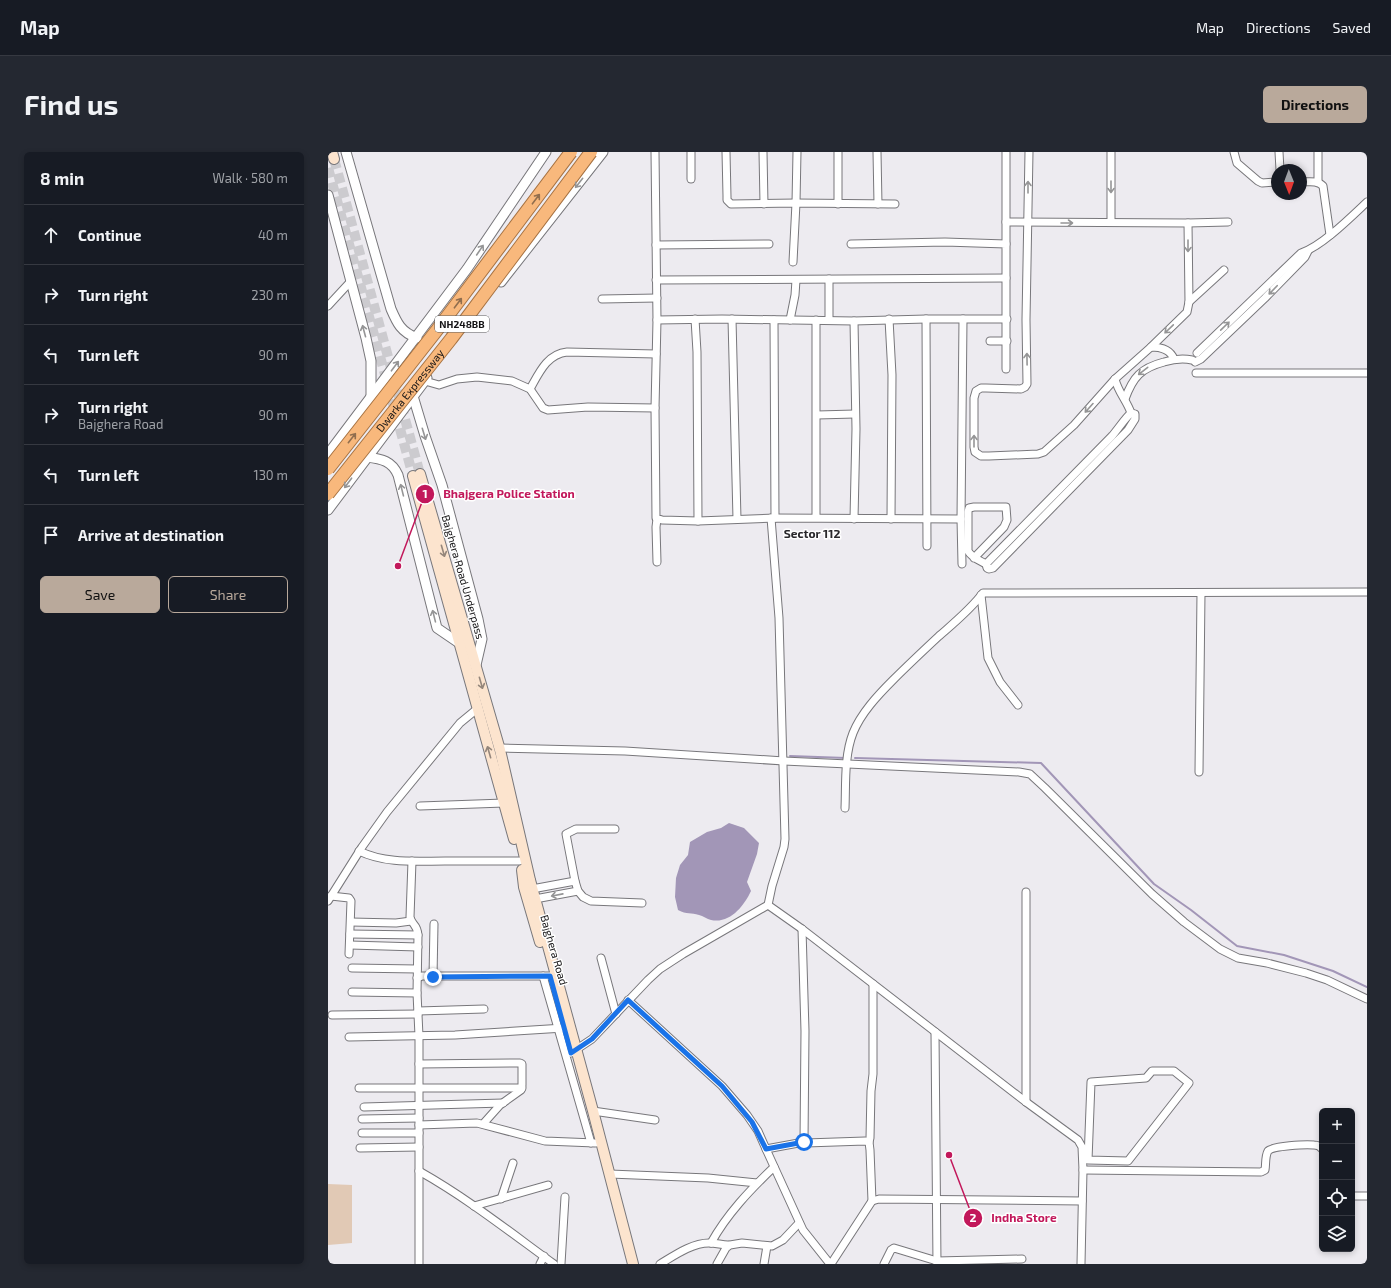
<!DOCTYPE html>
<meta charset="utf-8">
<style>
body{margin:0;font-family:"Exo 2",sans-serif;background:#242831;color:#f1f3f6}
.controls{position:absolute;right:12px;bottom:12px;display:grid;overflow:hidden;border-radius:6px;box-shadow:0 2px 6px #0003}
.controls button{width:36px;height:36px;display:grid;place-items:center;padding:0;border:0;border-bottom:1px solid #363941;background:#171b24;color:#f1f3f6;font:20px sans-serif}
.compass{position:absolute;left:943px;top:12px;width:36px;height:36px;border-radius:50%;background:#171b24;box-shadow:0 2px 6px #0003;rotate:179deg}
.stop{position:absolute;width:12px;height:12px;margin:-9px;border:3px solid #1a73e8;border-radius:50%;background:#fff}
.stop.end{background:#1a73e8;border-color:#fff;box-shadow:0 1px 4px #0008}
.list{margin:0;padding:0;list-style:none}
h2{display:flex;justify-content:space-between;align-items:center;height:52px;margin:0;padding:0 16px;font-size:17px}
h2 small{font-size:13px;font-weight:400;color:#9ea1a6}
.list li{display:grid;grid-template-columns:26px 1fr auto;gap:12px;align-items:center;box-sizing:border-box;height:60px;padding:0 16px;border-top:1px solid #363941}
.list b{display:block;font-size:15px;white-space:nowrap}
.list p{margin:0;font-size:13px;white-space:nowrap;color:#9ea1a6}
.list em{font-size:13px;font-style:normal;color:#9ea1a6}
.actions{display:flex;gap:8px;padding:12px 16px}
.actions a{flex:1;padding:9px 0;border:1px solid #b9a99b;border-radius:6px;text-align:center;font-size:14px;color:#b9a99b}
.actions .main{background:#b9a99b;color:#111}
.icon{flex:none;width:22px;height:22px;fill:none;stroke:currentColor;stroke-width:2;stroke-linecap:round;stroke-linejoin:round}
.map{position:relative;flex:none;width:1039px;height:1112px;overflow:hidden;border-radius:6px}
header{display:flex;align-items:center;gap:24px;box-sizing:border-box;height:56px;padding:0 20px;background:#171b24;border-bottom:1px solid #363941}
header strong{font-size:19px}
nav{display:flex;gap:22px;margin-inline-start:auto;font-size:14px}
.intro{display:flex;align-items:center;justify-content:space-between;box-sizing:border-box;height:96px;padding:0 24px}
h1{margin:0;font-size:28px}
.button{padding:10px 18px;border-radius:6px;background:#b9a99b;color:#111;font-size:14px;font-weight:700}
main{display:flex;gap:24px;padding:0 24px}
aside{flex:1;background:#171b24;border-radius:6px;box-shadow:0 2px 6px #0003}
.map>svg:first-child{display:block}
.green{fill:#e1c9b5}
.water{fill:#a296b7}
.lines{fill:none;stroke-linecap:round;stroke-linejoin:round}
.stream{stroke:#a296b7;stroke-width:2}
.secondary-tunnel{stroke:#cccbcf;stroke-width:10;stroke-dasharray:10 5;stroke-linecap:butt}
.minor-casing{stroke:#78777b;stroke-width:9}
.tertiary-casing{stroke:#78777b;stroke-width:11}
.secondary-casing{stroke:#78777b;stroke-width:12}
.minor{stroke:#fff;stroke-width:7}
.tertiary{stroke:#fff;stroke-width:9}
.secondary{stroke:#fce4ce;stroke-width:10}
.trunk-bridge-casing{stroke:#a77343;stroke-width:14;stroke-linecap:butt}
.trunk-bridge{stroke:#f8b87c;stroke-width:12}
.oneway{stroke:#959596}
.oneway2{stroke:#916e4e}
.oneway3{stroke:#94867b}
.route{stroke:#1a73e8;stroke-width:5}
.labels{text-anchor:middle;stroke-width:3;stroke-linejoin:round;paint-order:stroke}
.shield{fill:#fff;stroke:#5a5a5b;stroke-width:1}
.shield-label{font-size:10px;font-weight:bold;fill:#141315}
.street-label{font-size:11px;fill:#141315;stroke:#fff}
.neighbourhood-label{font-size:12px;font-weight:bold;fill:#2a292c;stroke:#fff}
.leader{fill:none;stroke:#c2185b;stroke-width:1.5}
.callout-dot{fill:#c2185b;stroke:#fff;stroke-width:1.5}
.mark-label{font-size:12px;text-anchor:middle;font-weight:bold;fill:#fff}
.callout-label{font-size:12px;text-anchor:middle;font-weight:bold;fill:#c2185b;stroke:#fff;stroke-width:3;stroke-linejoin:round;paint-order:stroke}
</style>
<header>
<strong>Map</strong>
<nav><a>Map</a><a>Directions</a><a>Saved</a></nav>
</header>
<div class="intro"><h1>Find us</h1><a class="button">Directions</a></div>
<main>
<aside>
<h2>8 min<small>Walk · 580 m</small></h2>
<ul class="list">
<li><svg class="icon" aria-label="ahead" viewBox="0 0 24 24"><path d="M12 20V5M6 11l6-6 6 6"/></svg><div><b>Continue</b></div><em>40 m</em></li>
<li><svg class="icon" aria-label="right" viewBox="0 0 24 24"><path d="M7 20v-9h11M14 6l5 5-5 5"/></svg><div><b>Turn right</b></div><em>230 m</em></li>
<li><svg class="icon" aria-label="left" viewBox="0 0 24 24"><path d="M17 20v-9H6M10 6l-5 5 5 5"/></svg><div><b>Turn left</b></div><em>90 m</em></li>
<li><svg class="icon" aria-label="right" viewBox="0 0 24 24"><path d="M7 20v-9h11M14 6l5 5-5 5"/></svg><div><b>Turn right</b><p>Bajghera Road</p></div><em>90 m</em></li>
<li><svg class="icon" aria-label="left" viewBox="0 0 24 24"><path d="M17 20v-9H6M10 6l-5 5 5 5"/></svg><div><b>Turn left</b></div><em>130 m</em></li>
<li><svg class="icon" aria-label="arrive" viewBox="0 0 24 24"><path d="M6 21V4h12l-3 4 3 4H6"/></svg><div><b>Arrive at destination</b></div></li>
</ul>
<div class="actions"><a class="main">Save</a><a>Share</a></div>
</aside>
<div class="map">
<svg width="1039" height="1112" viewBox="0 0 1039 1112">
<rect width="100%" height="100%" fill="#edebf0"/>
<path class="green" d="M0 1032 24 1033V1091L0 1093Z"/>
<path class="water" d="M401 671 416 676 431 691 429 702 419 730 423 739C416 754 402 772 383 768 379 767 375 764 371 763 363 760 359 763 350 758L347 745 348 726 352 713 360 703 362 690 379 680 393 676Z"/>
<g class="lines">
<g class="stream">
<path d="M462 604 518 606"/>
<path d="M527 606 713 611 826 732 863 758 909 794 956 803 1005 819 1039 835"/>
</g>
<g class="secondary-tunnel">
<path d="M6 7 92 322"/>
<path d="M0 16 85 324"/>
</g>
<g class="minor-casing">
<g id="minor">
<path d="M327 0 329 168 327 256 328 366 334 368 370 369 447 366 633 367"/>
<path d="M398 0 399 44V48L403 52 468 51 567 52"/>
<path d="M435 0 436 52"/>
<path d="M510 0V52"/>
<path d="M549 0 550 52"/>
<path d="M678 0V92"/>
<path d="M701 0 698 168 699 232 697 235 693 237 658 236H653L648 239 646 246V295L647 300 653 304H661L710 302 716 300 746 273 787 227 823 195C833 195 842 197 846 207"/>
<path d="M906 0 909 11 930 29 934 31 949 30"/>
<path d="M951 0 952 18"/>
<path d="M363 27V0"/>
<path d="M973 30C981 30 989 28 995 34L1002 83"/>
<path d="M990 30V0"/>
<path d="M678 70 860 71 861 150 859 160 823 195"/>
<path d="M783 70V0"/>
<path d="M860 71 900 70"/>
<path d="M523 92 617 90 678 92V217"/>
<path d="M328 93 441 92"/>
<path d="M465 110 468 51 469 0"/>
<path d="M501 127V168"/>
<path d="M328 128 678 126"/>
<path d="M274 147 329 146"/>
<path d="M861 150 896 118"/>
<path d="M0 154 23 129"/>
<path d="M367 167 369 200 370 369"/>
<path d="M404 167 409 367"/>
<path d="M561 167 564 223 563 367"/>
<path d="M598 167 599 394"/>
<path d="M329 168 394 167 526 169 598 167H679"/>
<path d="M446 168 447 366"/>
<path d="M462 168 467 143 468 128"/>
<path d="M526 169 528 277 526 367"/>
<path d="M662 189H679"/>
<path d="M869 201 973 101C993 95 1023 65 1039 50"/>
<path d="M867 210 873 207 937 146 977 105 980 99"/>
<path d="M868 221H1039"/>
<path d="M787 227C790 240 799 249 803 261"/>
<path d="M97 229 111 233 129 227 149 225 184 229 202 237 215 256 220 258 260 255 327 256"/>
<path d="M202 237C211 221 219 202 239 200L328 202"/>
<path d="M797 247C805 225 813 216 836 210 846 207 854 206 864 208"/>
<path d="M803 261 807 262V267L800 278 665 416 661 417 659 416 658 412 660 410 784 284C790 277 798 265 803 261Z"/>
<path d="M489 263 527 262"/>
<path d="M488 365V168"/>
<path d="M646 406 676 375 679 368 678 355H646L641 356 640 360V399C644 406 651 408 658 412"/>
<path d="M329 410 328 375 329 367"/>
<path d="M634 412 633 367 635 167"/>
<path d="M653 443 660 506 672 530 690 553"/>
<path d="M172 596 297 599 456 609 691 620 702 622 717 636 824 742 856 770 892 797 910 806 939 811 978 821 999 828 1039 847"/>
<path d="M871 620 873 441"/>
<path d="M92 654 176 651"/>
<path d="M517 656C518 632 516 604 525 581 533 561 550 543 565 528 580 513 596 498 611 484 627 470 642 458 655 441L1039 440"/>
<path d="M287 677H248L238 682 247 729 250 739 255 745 263 749 314 751"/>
<path d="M31 699C58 712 88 709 117 709 142 709 167 709 191 709"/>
<path d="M84 709 82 765C84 774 89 771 90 783L89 841 91 884V1112"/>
<path d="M204 737 247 729"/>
<path d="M698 740V950"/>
<path d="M3 744 21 746 23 749 21 802"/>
<path d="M207 747 250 739"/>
<path d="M0 749 34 695 59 660 132 571 149 557"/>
<path d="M440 753 474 777 698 950 750 988 754 995 755 1018 753 1112"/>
<path d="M440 753 444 734 456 695 457 687 451 466 443 366"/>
<path d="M23 770 68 771 83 769"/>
<path d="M474 777 477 879 476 990 478 991 537 989 541 990 542 998 544 1049 503 1112"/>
<path d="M22 782 90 783"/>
<path d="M22 793 90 795"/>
<path d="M273 806 288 862"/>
<path d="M24 816 89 817"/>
<path d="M215 824 263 991"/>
<path d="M105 825 106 772"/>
<path d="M89 826 94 824H222"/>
<path d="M24 840 89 841"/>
<path d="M300 848 394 934 419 963 430 979 438 997 475 1078 502 1112"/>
<path d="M90 859 156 857"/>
<path d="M4 863 90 862"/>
<path d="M607 880 609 1112"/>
<path d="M21 885 127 883 236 876"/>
<path d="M243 901 264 887 320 828 332 817 355 802 440 753"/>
<path d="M91 912 192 911 194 912V933L193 938 172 953 155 972"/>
<path d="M824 919H846L861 931 800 1009 760 1008 763 930 818 926Z"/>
<path d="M31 936H194"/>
<path d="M36 955 175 951"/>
<path d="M265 959 327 968"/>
<path d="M34 967 91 966"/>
<path d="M91 973 149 971 217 989 267 991"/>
<path d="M34 981H91"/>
<path d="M541 990 542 986 543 939 545 922V832"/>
<path d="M32 996 91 995"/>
<path d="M438 997 476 990"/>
<path d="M755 1018 933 1020 937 1018C938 1012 937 1004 940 999 944 994 978 992 986 993 990 993 992 994 994 997"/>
<path d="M91 1019C139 1046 182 1080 226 1112"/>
<path d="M282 1022 380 1026 429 1031"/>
<path d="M1024 1044H1039"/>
<path d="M173 1047 185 1011"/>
<path d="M544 1049 551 1047 754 1049"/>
<path d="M146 1054 220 1033"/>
<path d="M383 1091C399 1062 422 1038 446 1015"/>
<path d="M212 1112 216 1104"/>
<path d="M233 1112 237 1045"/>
<path d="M332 1112C347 1103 364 1091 381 1091 388 1091 394 1093 400 1093"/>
<path d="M389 1112 398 1096 402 1093 414 1091 444 1094 455 1088 471 1071"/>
<path d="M436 1112 439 1094"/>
<path d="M556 1112 563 1098 566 1096 609 1109 694 1107"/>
</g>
</g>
<g class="tertiary-casing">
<g id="tertiary">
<path d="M18 0 63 157C69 171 73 180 89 186"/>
<path d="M0 43 38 186 43 209V245"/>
<path d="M173 130 275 0"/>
<path d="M85 244 97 284 114 333 150 467 154 487 148 513"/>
<path d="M0 302 139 117 218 0"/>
<path d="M39 305C54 307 64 309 70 323L109 476 131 491"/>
<path d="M0 358 99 226"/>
</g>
</g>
<g class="secondary-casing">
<g id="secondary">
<path d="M4 0 6 7"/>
<path d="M92 322 172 598 202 728 265 959 305 1112"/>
<path d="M85 324 186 687"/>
<path d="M194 718 196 735 212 790"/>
</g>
</g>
<use href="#minor" class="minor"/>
<use href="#tertiary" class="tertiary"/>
<use href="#secondary" class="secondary"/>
<g class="trunk-bridge-casing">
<g id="trunk-bridge">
<path d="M0 317 109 178 243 0"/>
<path id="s1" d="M0 342 123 187 263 0"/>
</g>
</g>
<use href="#trunk-bridge" class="trunk-bridge"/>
</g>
<defs><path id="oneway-shaft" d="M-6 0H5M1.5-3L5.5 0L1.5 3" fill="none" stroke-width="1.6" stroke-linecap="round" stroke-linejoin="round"/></defs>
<g class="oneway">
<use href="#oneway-shaft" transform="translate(251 31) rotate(128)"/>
<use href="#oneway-shaft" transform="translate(700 35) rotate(-90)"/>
<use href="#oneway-shaft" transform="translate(783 35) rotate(90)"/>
<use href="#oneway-shaft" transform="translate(739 71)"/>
<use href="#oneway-shaft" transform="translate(860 94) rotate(90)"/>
<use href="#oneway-shaft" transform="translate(152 98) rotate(-56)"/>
<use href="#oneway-shaft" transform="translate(945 138) rotate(134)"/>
<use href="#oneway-shaft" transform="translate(897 174) rotate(-44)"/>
<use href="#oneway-shaft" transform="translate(841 177) rotate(136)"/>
<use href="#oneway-shaft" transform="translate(36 179) rotate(-105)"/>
<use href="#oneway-shaft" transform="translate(699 207) rotate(-91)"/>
<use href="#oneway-shaft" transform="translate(67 214) rotate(-53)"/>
<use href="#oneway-shaft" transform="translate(815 219) rotate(142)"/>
<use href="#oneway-shaft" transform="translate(761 256) rotate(132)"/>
<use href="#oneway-shaft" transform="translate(96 282) rotate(73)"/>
<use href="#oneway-shaft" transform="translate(646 289) rotate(-90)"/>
<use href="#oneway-shaft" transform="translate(20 331) rotate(127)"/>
<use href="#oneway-shaft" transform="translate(74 338) rotate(-104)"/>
<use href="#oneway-shaft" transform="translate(106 464) rotate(-104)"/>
<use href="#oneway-shaft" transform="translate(229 743) rotate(169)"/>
</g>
<g class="oneway2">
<use href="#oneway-shaft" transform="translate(208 47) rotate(-53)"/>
<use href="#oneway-shaft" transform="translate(130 151) rotate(-53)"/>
<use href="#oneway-shaft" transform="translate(24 286) rotate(-52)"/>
</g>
<g class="oneway3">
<use href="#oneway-shaft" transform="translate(115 399) rotate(74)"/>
<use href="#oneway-shaft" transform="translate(153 531) rotate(74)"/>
<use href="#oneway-shaft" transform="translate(161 600) rotate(-106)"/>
</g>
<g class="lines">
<path class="route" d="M105 825 222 824 243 901 264 887 300 848 394 934 424 970 438 997 476 990"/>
</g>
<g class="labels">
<rect class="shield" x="107" y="164" width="54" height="16" rx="3"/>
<g class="shield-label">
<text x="134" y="176">NH248BB</text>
</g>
<g class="street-label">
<text dy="4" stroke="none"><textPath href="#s1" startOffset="132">Dwarka Expressway</textPath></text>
<text transform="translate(135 425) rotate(74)" y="4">Bajghera Road Underpass</text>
<text transform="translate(226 798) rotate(74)" y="4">Bajghera Road</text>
</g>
<g class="neighbourhood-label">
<text x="484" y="386">Sector 112</text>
</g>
</g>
<path class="leader" d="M70 414L97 342M621 1003L645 1066"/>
<g class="callout-dot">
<circle cx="70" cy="414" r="4"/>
<circle cx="621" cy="1003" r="4"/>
<circle cx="97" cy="342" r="10"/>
<circle cx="645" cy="1066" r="10"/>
</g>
<g class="mark-label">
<text x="97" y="346">1</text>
<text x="645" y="1070">2</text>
</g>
<g class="callout-label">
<text x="181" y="346">Bhajgera Police Station</text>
<text x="696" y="1070">Indha Store</text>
</g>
</svg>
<div class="controls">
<button>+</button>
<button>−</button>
<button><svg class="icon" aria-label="locate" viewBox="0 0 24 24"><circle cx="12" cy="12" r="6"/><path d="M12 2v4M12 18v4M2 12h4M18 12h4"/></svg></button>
<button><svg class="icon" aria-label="layers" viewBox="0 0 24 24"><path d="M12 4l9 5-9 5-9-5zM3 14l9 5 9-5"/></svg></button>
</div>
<svg class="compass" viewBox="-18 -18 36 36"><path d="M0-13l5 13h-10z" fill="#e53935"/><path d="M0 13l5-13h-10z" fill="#9ea1a6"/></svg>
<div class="stop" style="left:476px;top:990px"></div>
<div class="stop end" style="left:105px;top:825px"></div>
</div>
</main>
